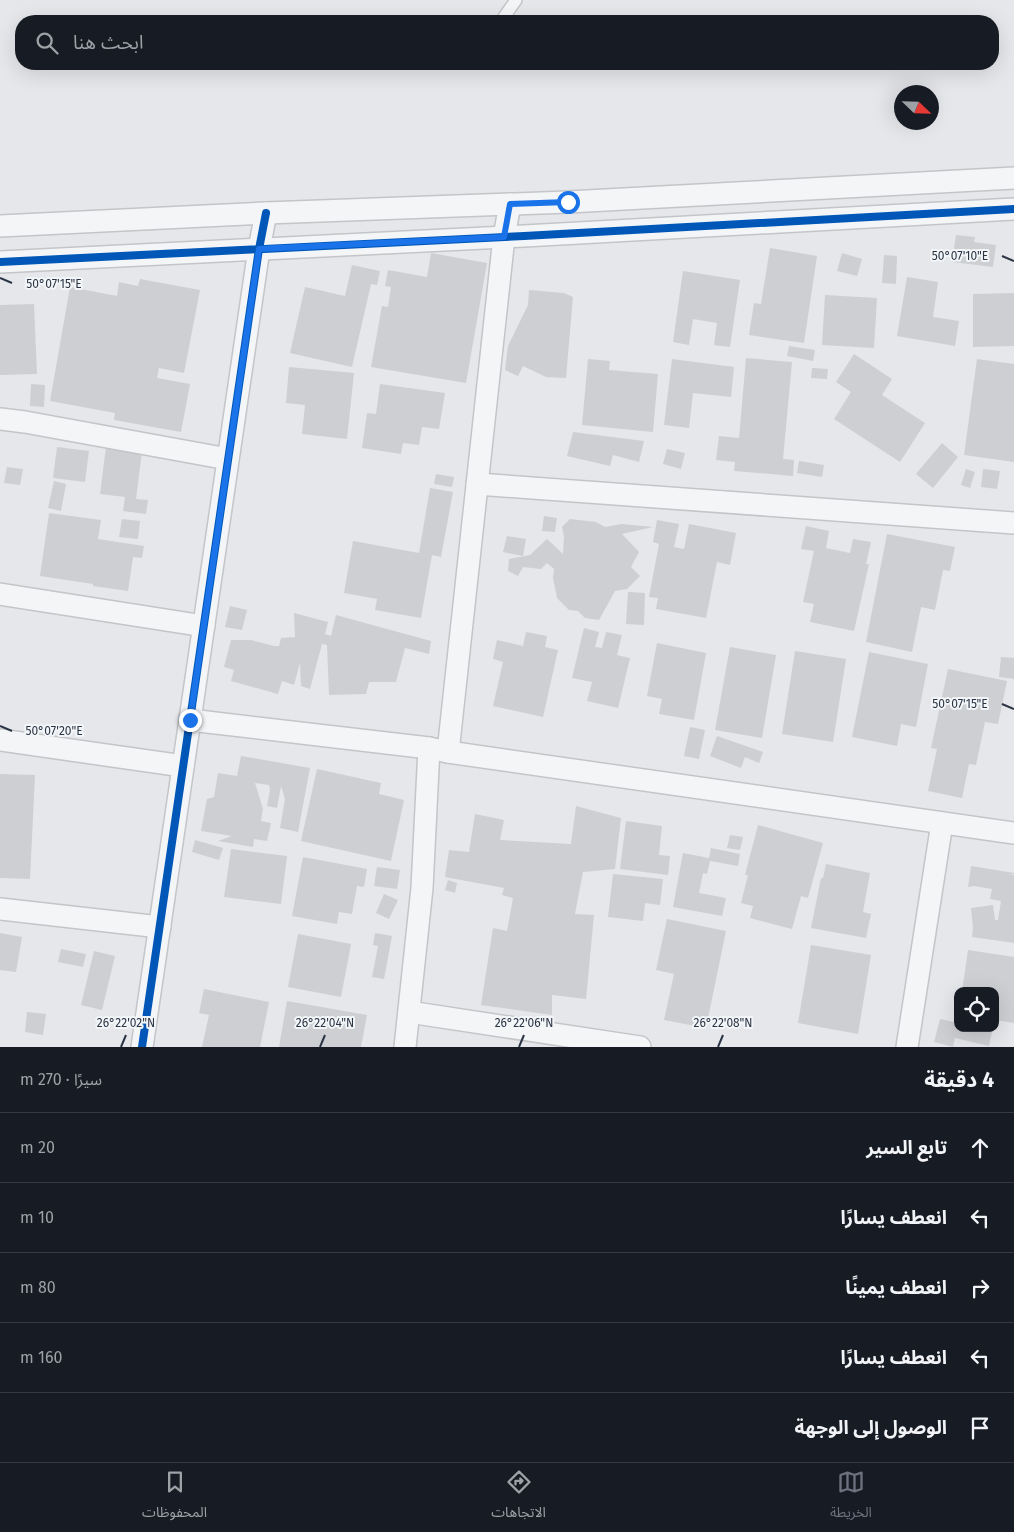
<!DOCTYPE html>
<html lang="ar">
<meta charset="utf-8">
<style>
body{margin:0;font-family:"Fira Sans","Noto Sans Arabic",sans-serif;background:#20242c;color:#f1f3f6;direction:rtl}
.controls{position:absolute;right:15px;bottom:15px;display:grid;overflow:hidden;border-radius:10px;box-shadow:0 5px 20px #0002}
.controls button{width:45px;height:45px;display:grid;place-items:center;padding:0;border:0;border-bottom:1px solid #363941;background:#171b24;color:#f1f3f6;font:25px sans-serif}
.compass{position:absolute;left:894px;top:85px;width:45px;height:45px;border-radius:50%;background:#171b24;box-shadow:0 5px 20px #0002;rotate:113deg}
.stop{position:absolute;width:15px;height:15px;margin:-11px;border:4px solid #1a73e8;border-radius:50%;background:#fff}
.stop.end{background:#1a73e8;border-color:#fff;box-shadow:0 1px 5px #0008}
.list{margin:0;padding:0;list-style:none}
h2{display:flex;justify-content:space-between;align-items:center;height:65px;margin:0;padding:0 20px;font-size:21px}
h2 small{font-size:16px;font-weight:400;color:#9ea1a6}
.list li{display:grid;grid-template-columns:32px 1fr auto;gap:15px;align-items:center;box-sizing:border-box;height:70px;padding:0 20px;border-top:1px solid #363941}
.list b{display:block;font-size:19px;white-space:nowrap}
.list em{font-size:16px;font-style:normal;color:#9ea1a6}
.icon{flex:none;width:28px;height:28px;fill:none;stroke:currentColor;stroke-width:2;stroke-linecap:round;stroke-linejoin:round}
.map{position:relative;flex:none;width:1014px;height:1047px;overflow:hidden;direction:ltr}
.search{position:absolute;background:#171b24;box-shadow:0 5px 20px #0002;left:15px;right:15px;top:15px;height:55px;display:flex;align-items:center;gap:12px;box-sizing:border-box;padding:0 18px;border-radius:20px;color:#9ea1a6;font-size:19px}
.sheet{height:415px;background:#171b24}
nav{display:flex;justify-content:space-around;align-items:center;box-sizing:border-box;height:70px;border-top:1px solid #363941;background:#171b24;font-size:14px;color:#9ea1a6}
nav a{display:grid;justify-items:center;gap:2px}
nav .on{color:#6c737e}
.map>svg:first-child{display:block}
.building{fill:#cecfd2}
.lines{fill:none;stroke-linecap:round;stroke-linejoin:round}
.lane-casing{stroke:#c3c5c8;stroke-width:14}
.street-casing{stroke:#c3c5c8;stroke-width:24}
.lane{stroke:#f4f5f6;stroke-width:11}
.street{stroke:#f4f5f6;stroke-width:21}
.cycleway-casing{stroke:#f3f6f8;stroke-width:11}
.cycleway{stroke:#0057b8;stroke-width:8}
.route{stroke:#1a73e8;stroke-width:6}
.ticks{fill:none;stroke:#2b3444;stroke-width:2}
.ticks-label{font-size:12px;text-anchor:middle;fill:#2b3444;stroke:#f3f6f8;stroke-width:4;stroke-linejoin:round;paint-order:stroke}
</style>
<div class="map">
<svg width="1014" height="1047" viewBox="0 0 1014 1047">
<rect width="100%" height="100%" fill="#e5e7ea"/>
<g class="building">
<path d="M956 235 975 237 974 242 996 245 993 267 952 262Z"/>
<path d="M770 248 817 256 804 343 749 335 754 303 761 304Z"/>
<path d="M431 253 487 263 466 383 371 367 382 306 388 307 391 287 385 286 388 270 427 277Z"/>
<path d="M842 253 862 259 857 276 837 271Z"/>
<path d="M884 255 897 256 896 284 882 283Z"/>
<path d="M352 265 380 271 377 285 371 284 352 367 290 353 305 287 345 296Z"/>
<path d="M683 271 740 280 730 347 714 345 717 323 693 319 689 345 673 342Z"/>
<path d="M907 277 938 282 933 317 959 321 955 346 897 336Z"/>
<path d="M140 279 200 290 184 373 159 368 157 378 190 384 181 432 114 420 115 413 50 401 70 287 117 296 119 282 138 286Z"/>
<path d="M529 290 564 293 573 297 566 378 546 377 523 366 518 376 505 370 508 346 528 305Z"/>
<path d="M1014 293V346L973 347V294Z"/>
<path d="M825 295 877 298 874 348 822 345Z"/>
<path d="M34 304 37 374 0 375V305Z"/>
<path d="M789 346 815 350 813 361 787 356Z"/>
<path d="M854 354 892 379 882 395 925 423 900 462 834 419 851 392 836 382Z"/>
<path d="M746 358 792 362 783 459 794 460 793 476 734 471 735 462 716 460 719 436 739 438Z"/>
<path d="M588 359 610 361 609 370 658 374 653 432 582 425Z"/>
<path d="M672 359 734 367 731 397 693 393 689 428 664 425Z"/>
<path d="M977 359 1014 364V462L964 455Z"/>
<path d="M289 367 354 373 347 439 302 434 305 405 286 403Z"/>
<path d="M812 368 828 369 827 379 811 378Z"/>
<path d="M31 384 45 385 44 407 30 406Z"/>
<path d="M380 384 445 393 439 429 422 427 419 445 403 443 401 454 362 448 367 413 376 414Z"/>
<path d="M573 432 644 441 639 462 613 455 610 466 567 456Z"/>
<path d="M942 443 958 457 933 488 916 474Z"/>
<path d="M57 447 89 451 85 482 53 478Z"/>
<path d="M106 447 142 451 136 499 148 500 146 514 123 511 125 497 100 494Z"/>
<path d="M667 449 685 453 681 469 663 464Z"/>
<path d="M799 461 824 465 822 477 797 473Z"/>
<path d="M7 467 23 469 20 485 4 483Z"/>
<path d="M966 469 975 472 970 488 961 485Z"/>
<path d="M983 469 1000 471 997 489 981 487Z"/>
<path d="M436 474 454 477 452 487 434 484Z"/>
<path d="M54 481 66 484 61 511 48 508Z"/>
<path d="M430 488 453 492 441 557 432 555 421 618 375 610 377 599 344 593 353 541 419 553Z"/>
<path d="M49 513 101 520 98 539 144 546 142 558 133 557 128 591 93 586V584L40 576Z"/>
<path d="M544 516 557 518 555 532 542 531Z"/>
<path d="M122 519 140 521 138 539 119 537Z"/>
<path d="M570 519 596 522 605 527 622 524 653 527 622 534 639 552 631 567 640 576 627 589 615 591 599 620 585 618 578 611 569 610 557 598 553 578 554 569 547 563 541 569 523 567 518 576 508 571 509 559 530 555 547 539 563 554 564 537 562 527Z"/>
<path d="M657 520 679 524 674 547 684 549 689 524 736 533 730 565 717 562 706 618 656 609 658 598 649 597 659 544 653 542Z"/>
<path d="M806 526 829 531 826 548 850 553 853 539 871 542 866 564H869L854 631 810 622 814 604 803 602 814 551 801 549Z"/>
<path d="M887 534 955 547 950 571 943 570 935 610 921 607 912 652 866 642Z"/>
<path d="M507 536 526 539 523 556 503 552Z"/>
<path d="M628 592 645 593 644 625 626 624Z"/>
<path d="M230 606 247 610 242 630 225 627Z"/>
<path d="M294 613 328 622 325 634 331 636 336 615 431 641 429 654 405 648 396 682H369L366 694 329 695 327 645 322 644 310 689 301 686 300 663 294 685 282 681 278 694 231 681 234 670 224 667 231 640H251L274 646H279L281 638 295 637Z"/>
<path d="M584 628 599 632 595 647 602 648 606 632 622 635 617 655 630 658 618 708 587 701 592 682 572 678Z"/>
<path d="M526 632 547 636 545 647 558 650 543 717 493 706 503 662 493 659 497 640 523 646Z"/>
<path d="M657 643 706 653 694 720 659 714 662 699 647 696Z"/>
<path d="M730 647 776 655 762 738 715 730Z"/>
<path d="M795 651 846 659 833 742 782 734Z"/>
<path d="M869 652 928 664 916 727 901 724 897 746 852 737Z"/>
<path d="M1001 657 1014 658V679L999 677Z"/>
<path d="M948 669 1007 681 998 724 985 722 976 765 969 764 962 798 928 791 937 749 931 748Z"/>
<path d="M690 727 705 730 699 759 684 756Z"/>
<path d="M717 736 763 752 759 763 745 757 741 768 710 756Z"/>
<path d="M241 756 310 768 298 832 280 828 285 799 281 786 277 808 267 806 270 789 269 785 255 783 263 809 261 821 271 823 267 841 254 839 253 847 218 841 232 836 201 831 207 799 214 797 218 773 237 776Z"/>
<path d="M317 769 381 783 379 794 404 800 391 861 301 841Z"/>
<path d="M0 774 35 775 30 879 0 878Z"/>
<path d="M576 806 621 818 615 869 583 872 575 914 594 915 586 999 552 995V1015L481 1005 493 928 507 931 513 898 502 895 504 888 445 877 449 850 469 852 475 814 504 820 500 840 571 844Z"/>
<path d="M626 821 662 826 659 855 670 856 668 875 620 869Z"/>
<path d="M758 825 823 843 808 898 801 896 792 929 750 918 753 906 741 903 748 875H745Z"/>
<path d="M730 835 743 837 740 850 727 848Z"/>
<path d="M195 840 223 848 219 860 192 852Z"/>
<path d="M711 848 740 854 738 866 710 861 707 874 703 873 699 893 726 898 722 916 673 907 683 853 709 858Z"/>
<path d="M231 849 287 856 281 904 224 897Z"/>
<path d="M303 857 367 869 364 887 357 886 352 914 339 912 337 924 292 916Z"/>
<path d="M826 864 870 873 863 912 871 914 866 938 811 928 821 878H823Z"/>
<path d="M971 866 1014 873V874H1010L1014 875V943L972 937 973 928 971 908 993 905 995 920H998L1001 901 990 899 992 889 974 886 968 887Z"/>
<path d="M377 867 400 870 397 889 374 886Z"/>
<path d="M613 874 663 879 660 905 645 903 643 921 608 917Z"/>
<path d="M448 880 457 883 455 893 445 890Z"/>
<path d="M384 894 398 900 389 919 376 913Z"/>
<path d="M667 919 726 931 706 1028 664 1020 674 974 656 970Z"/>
<path d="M0 933 22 937 16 972 0 970Z"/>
<path d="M375 933 392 936 384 979 372 977 378 946 373 945Z"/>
<path d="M298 934 351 944 341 997 288 987Z"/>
<path d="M811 945 871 955 858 1034 798 1023Z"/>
<path d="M61 949 86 954 83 967 58 962Z"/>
<path d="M968 950 1014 957V1023L995 1020V991H962Z"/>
<path d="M94 951 115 956 102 1010 81 1005Z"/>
<path d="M204 989 269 1002 260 1047H202L209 1015 199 1013Z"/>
<path d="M287 1001 367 1015 361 1047H279Z"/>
<path d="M27 1012 46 1014 43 1035 25 1032Z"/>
<path d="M940 1019 958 1023V1028H979L992 1032 989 1046 955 1038 953 1047 934 1042Z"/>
</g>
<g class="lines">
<g class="lane-casing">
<path id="lane" d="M504 17 516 0"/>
</g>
<g class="street-casing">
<g id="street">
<path d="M0 226 266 213 568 202 1014 178"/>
<path d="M0 262 524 236 1014 209"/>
<path d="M0 419 25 422 228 459"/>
<path d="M477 484 1014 523"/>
<path d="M0 594 204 626"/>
<path d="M190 720 429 748 448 752 1014 833"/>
<path d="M0 740 183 766"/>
<path d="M448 752 504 237 510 204"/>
<path d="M0 909 160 927"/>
<path d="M409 1012 640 1047"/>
<path d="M142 1047 259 249 266 213"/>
<path d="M405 1047 422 888 429 748"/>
<path d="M907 1047 942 823"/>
</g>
</g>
<use href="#lane" class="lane"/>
<use href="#street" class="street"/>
<g class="cycleway-casing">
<g id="cycleway">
<path d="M0 262 524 236 1014 209"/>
<path d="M142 1047 259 249 266 213"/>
</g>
</g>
<use href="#cycleway" class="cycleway"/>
</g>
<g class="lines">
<path class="route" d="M190 720 259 249 504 237 510 204 568 202"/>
</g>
<path class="ticks" d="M1002 256 1014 261M0 278 12 283M1002 704 1014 709M0 726 12 731M121 1047 126 1035M320 1047 325 1035M519 1047 524 1035M718 1047 723 1035"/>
<g class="ticks-label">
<text x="960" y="260">50°07'10"E</text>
<text x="54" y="288">50°07'15"E</text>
<text x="960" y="708">50°07'15"E</text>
<text x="54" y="735">50°07'20"E</text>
<text x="126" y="1027">26°22'02"N</text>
<text x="325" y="1027">26°22'04"N</text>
<text x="524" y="1027">26°22'06"N</text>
<text x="723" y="1027">26°22'08"N</text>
</g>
</svg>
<div class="controls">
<button><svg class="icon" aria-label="locate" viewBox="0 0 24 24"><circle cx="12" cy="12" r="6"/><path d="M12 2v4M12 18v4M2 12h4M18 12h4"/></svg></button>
</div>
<svg class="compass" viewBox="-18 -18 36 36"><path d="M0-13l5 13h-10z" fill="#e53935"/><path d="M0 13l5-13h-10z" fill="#9ea1a6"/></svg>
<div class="stop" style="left:568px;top:202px"></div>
<div class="stop end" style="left:190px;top:720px"></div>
<div class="search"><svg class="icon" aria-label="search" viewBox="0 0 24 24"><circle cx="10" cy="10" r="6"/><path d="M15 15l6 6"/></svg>ابحث هنا</div>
</div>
<section class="sheet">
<h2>4 دقيقة<small>سيرًا · 270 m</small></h2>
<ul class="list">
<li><svg class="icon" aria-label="ahead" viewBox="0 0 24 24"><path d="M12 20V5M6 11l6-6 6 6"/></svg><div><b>تابع السير</b></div><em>20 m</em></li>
<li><svg class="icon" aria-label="left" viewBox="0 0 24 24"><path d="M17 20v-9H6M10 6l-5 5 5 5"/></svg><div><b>انعطف يسارًا</b></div><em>10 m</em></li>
<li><svg class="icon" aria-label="right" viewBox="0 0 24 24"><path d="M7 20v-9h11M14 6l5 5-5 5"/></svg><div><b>انعطف يمينًا</b></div><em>80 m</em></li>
<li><svg class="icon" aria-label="left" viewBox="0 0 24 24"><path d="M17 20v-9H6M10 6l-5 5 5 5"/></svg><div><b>انعطف يسارًا</b></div><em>160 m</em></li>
<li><svg class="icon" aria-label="arrive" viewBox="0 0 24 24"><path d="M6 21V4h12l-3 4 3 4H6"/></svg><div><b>الوصول إلى الوجهة</b></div></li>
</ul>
</section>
<nav>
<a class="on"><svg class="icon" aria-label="map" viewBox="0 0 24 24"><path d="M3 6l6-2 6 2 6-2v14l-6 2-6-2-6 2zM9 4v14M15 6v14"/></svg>الخريطة</a>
<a><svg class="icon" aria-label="directions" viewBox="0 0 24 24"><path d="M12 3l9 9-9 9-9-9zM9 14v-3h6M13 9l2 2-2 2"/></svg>الاتجاهات</a>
<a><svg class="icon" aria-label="saved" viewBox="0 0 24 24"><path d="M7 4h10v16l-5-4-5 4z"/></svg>المحفوظات</a>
</nav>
